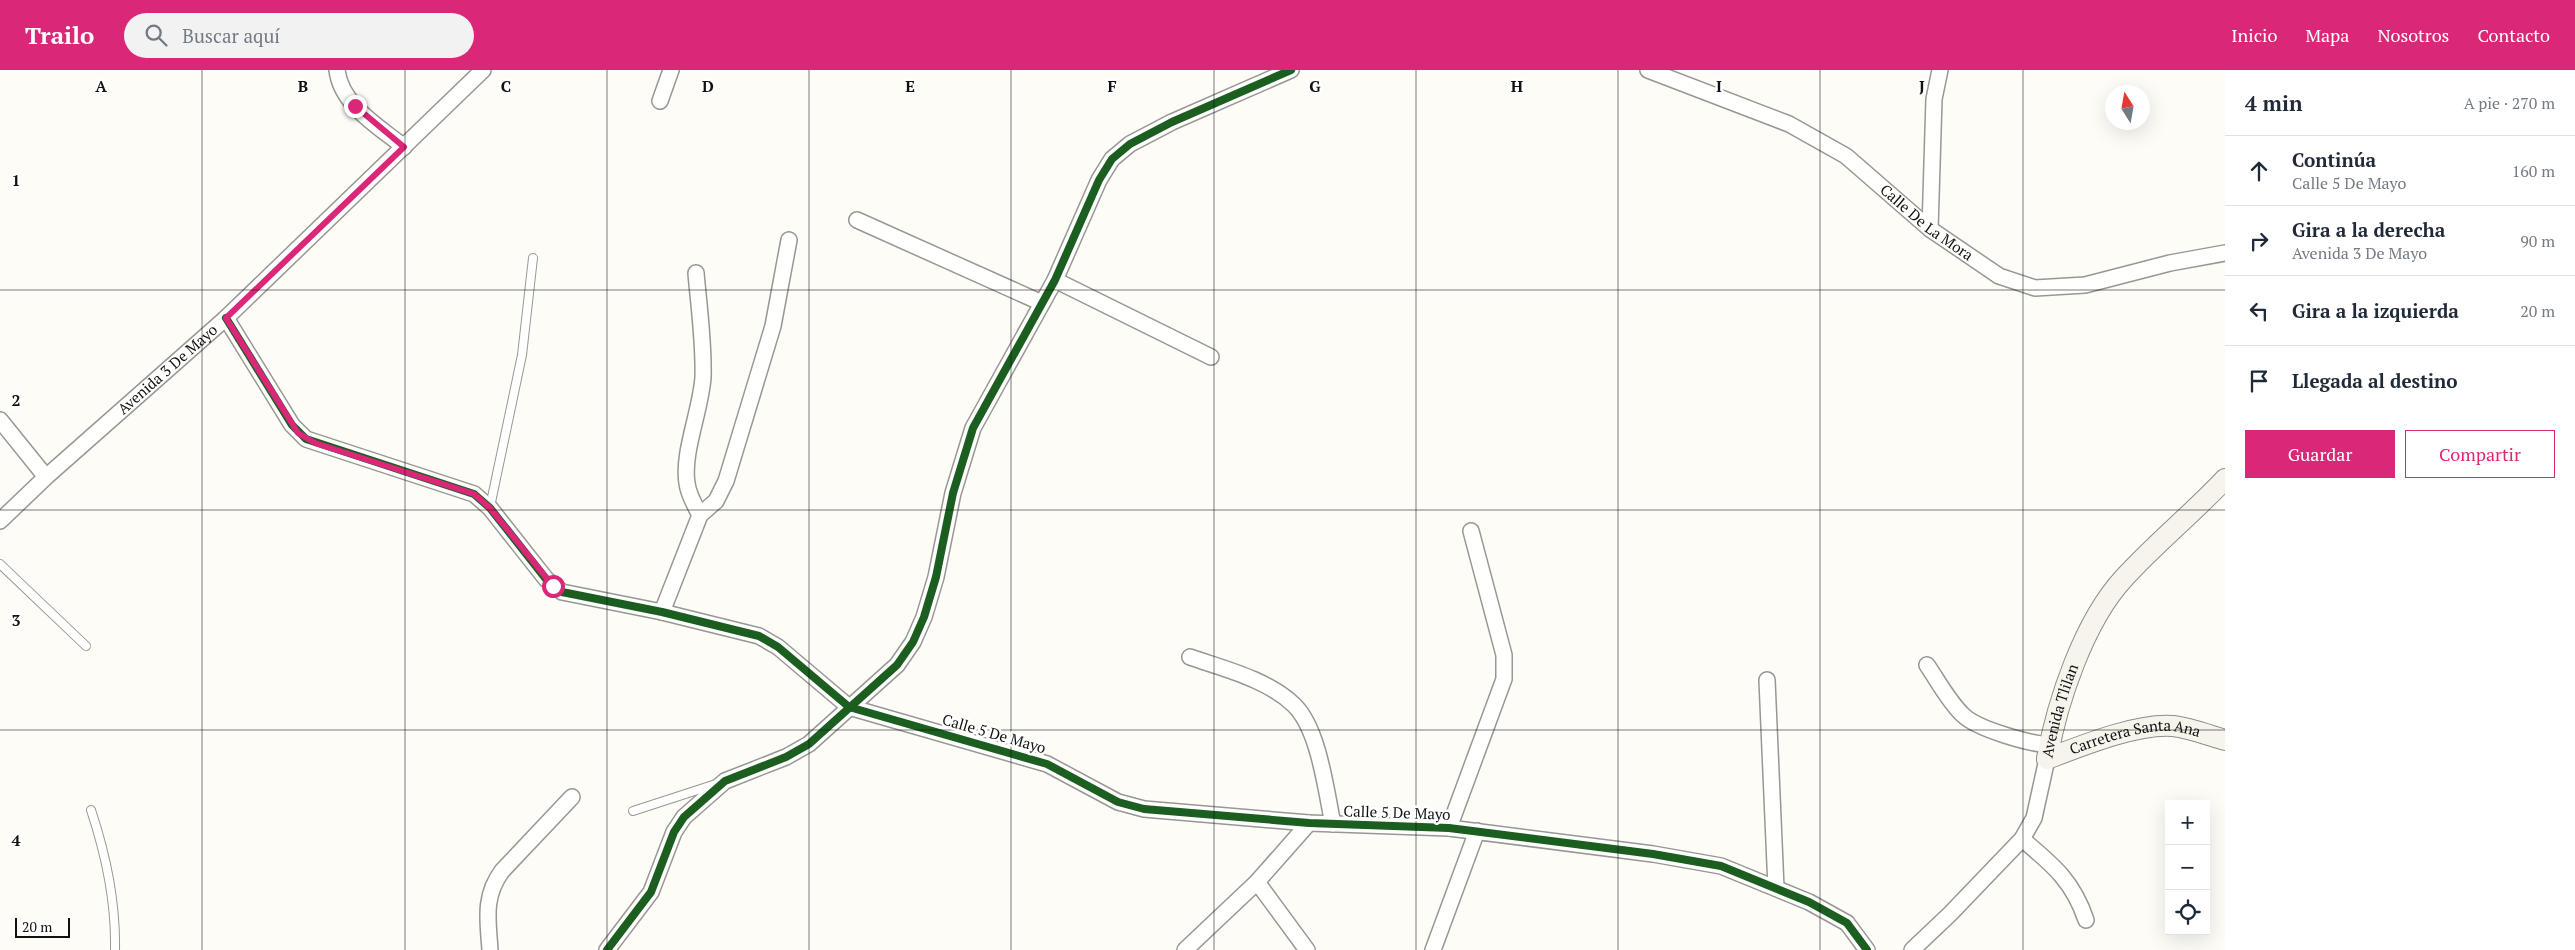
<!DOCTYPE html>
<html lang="es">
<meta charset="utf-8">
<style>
body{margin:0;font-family:"PT Serif",serif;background:#f2f2f3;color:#1f2937}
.controls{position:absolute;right:15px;bottom:15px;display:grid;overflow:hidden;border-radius:0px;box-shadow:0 5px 20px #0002}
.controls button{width:45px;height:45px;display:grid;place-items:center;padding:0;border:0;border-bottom:1px solid #e0e1e3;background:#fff;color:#1f2937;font:25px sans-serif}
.compass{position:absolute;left:2105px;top:15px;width:45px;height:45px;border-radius:50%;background:#fff;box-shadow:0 5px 20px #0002;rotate:349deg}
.scale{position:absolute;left:15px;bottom:12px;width:55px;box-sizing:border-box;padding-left:5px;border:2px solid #111;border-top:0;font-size:14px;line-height:18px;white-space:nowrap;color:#111;-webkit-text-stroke:4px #fff;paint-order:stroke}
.stop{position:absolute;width:15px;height:15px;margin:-11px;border:4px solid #db2777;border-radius:50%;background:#fff}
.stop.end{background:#db2777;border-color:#fff;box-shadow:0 1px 5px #0008}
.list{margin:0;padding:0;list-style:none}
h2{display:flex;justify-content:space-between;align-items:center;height:65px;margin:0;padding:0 20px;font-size:21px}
h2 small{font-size:16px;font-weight:400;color:#747a83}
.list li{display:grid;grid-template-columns:32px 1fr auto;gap:15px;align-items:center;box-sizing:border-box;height:70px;padding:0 20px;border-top:1px solid #e0e1e3}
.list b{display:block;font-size:19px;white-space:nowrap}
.list p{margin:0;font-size:16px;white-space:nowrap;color:#747a83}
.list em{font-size:16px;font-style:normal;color:#747a83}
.actions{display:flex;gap:10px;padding:15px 20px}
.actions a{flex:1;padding:11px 0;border:1px solid #db2777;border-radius:0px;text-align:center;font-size:18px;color:#db2777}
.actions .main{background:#db2777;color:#fff}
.icon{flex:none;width:28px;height:28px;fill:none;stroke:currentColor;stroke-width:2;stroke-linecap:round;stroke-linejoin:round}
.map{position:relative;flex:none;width:2225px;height:880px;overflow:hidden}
header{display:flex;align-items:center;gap:30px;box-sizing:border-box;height:70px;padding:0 25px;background:#db2777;color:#fff}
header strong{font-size:24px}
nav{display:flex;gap:28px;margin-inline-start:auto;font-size:18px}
.search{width:350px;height:45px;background:#f2f2f3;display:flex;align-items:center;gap:12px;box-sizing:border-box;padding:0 18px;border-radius:28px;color:#747a83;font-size:19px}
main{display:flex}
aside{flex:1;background:#fff}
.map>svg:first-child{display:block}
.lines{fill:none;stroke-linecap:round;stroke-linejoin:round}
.lane-casing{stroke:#979795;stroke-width:10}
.street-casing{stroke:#979795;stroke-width:18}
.secondary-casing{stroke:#8e8d8b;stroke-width:22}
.lane{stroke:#fffffe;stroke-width:8}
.street{stroke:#fffffe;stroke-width:15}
.secondary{stroke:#f6f4eb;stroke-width:20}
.cycleway-casing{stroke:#fff;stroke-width:11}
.cycleway{stroke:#1b5e20;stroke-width:8}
.route{stroke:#db2777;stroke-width:6}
.grid{fill:none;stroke:#111;stroke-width:1;stroke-opacity:0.55}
.labels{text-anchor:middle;stroke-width:5;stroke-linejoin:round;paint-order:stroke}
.street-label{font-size:15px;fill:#111;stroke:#fff}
.grid-label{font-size:16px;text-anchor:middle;font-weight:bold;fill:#111;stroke:#fff;stroke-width:5;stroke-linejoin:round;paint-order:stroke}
</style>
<header>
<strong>Trailo</strong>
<div class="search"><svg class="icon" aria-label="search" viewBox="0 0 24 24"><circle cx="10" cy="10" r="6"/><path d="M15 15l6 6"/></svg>Buscar aquí</div>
<nav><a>Inicio</a><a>Mapa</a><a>Nosotros</a><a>Contacto</a></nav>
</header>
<main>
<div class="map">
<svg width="2225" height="880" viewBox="0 0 2225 880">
<rect width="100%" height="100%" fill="#fdfcf7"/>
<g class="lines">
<g class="lane-casing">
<g id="lane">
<path d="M490 437 522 285 533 188"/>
<path d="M0 494 86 576"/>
<path d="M91 740C106 785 116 832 115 880"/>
<path d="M633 741 716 714"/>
</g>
</g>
<g class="street-casing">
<g id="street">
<path d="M337 0C341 35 378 56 404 77"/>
<path id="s1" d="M1648 0 1789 54 1846 86 1930 159 1999 206 2035 218 2085 215 2170 193 2225 183"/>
<path d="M660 31 671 0"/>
<path d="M857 150 1042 233"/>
<path d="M1930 159 1934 29 1940 0"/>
<path d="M696 203C699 238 704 272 703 307 701 340 682 383 687 413 688 424 695 436 700 445"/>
<path d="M1055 210 1211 287"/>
<path d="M226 248 292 355 306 369 474 424 490 438 546 509 562 522 662 542 759 566 778 577 849 637 1047 694 1118 732 1144 739 1309 753 1449 758 1653 784 1721 796 1809 832 1847 853 1867 880"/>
<path d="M0 350 46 407"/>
<path id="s2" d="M0 451 46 407 226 248 483 0"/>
<path d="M662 542 700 445 716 431 726 411 773 256 789 170"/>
<path d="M1190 587C1224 599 1267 609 1294 635 1319 659 1326 721 1333 754"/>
<path d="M1927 595C1938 611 1949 632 1963 645 1977 659 2030 674 2050 675"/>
<path d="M1767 610 1776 818"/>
<path d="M1449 758 1504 609V585L1471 461"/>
<path d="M2022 769C2053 795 2073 811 2086 850"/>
<path d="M1257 812 1307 880"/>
<path d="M490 880C488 850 483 827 502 801L572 727"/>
<path d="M607 880 651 822 674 762 684 747 725 711 786 687 809 674 897 595 913 572 924 547 936 507 953 423 973 358 1055 210 1099 110 1112 89 1130 74 1172 52 1291 0"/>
<path d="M1185 880 1257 812 1309 753"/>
<path d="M1433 880 1477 761"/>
<path d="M1912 880 1950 844 2022 769 2034 748 2047 689"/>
</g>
</g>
<g class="secondary-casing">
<g id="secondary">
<path id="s3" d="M2047 689C2057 632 2084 551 2124 508 2156 473 2193 443 2225 409"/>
<path id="s4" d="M2047 689C2081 676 2137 653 2173 656 2190 658 2208 665 2225 670"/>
</g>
</g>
<use href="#lane" class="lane"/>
<use href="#street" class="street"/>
<use href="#secondary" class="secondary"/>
<g class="cycleway-casing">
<g id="cycleway">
<path d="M226 248 292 355 306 369 474 424 490 438 546 509 562 522 662 542 759 566 778 577 849 637 1047 694 1118 732 1144 739 1309 753 1449 758 1653 784 1721 796 1809 832 1847 853 1867 880"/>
<path d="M607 880 651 822 674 762 684 747 725 711 786 687 809 674 897 595 913 572 924 547 936 507 953 423 973 358 1055 210 1099 110 1112 89 1130 74 1172 52 1291 0"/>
</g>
</g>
<use href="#cycleway" class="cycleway"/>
</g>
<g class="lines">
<path class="route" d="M355 36 404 77 226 248 298 363 315 373 474 424 490 438 553 516"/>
</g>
<path class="grid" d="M202 0V880M405 0V880M607 0V880M809 0V880M1011 0V880M1214 0V880M1416 0V880M1618 0V880M1820 0V880M2023 0V880M0 220H2225M0 440H2225M0 660H2225"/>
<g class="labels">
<g class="street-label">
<text dy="5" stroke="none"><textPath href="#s1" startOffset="321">Calle De La Mora</textPath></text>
<text dy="5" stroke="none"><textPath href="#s2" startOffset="226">Avenida 3 De Mayo</textPath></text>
<text dy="5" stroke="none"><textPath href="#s3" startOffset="50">Avenida Tlilan</textPath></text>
<text transform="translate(994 664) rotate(16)" y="5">Calle 5 De Mayo</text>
<text dy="5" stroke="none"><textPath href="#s4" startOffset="92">Carretera Santa Ana</textPath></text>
<text transform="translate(1397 743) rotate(2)" y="5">Calle 5 De Mayo</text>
</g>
</g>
<g class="grid-label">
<text x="101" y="22">A</text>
<text x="303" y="22">B</text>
<text x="506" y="22">C</text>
<text x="708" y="22">D</text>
<text x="910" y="22">E</text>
<text x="1112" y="22">F</text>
<text x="1315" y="22">G</text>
<text x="1517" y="22">H</text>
<text x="1719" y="22">I</text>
<text x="1922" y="22">J</text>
<text x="16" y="116">1</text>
<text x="16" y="336">2</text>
<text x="16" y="556">3</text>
<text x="16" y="776">4</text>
</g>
</svg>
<div class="controls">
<button>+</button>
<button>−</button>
<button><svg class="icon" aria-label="locate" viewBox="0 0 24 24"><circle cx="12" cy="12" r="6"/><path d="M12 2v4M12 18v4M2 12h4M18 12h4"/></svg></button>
</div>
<svg class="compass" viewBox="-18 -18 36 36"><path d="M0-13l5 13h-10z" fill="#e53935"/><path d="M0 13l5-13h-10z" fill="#747a83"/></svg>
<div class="scale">20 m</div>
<div class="stop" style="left:553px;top:516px"></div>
<div class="stop end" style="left:355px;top:36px"></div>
</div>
<aside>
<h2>4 min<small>A pie · 270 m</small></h2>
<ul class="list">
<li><svg class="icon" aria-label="ahead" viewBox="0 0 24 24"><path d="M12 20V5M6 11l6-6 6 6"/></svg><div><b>Continúa</b><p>Calle 5 De Mayo</p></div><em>160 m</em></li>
<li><svg class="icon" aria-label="right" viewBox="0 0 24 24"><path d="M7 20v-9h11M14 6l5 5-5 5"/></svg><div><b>Gira a la derecha</b><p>Avenida 3 De Mayo</p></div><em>90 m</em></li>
<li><svg class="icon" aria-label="left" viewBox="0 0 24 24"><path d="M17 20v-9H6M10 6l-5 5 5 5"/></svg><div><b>Gira a la izquierda</b></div><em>20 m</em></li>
<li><svg class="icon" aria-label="arrive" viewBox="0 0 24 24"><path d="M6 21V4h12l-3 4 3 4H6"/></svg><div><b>Llegada al destino</b></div></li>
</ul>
<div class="actions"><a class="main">Guardar</a><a>Compartir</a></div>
</aside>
</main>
